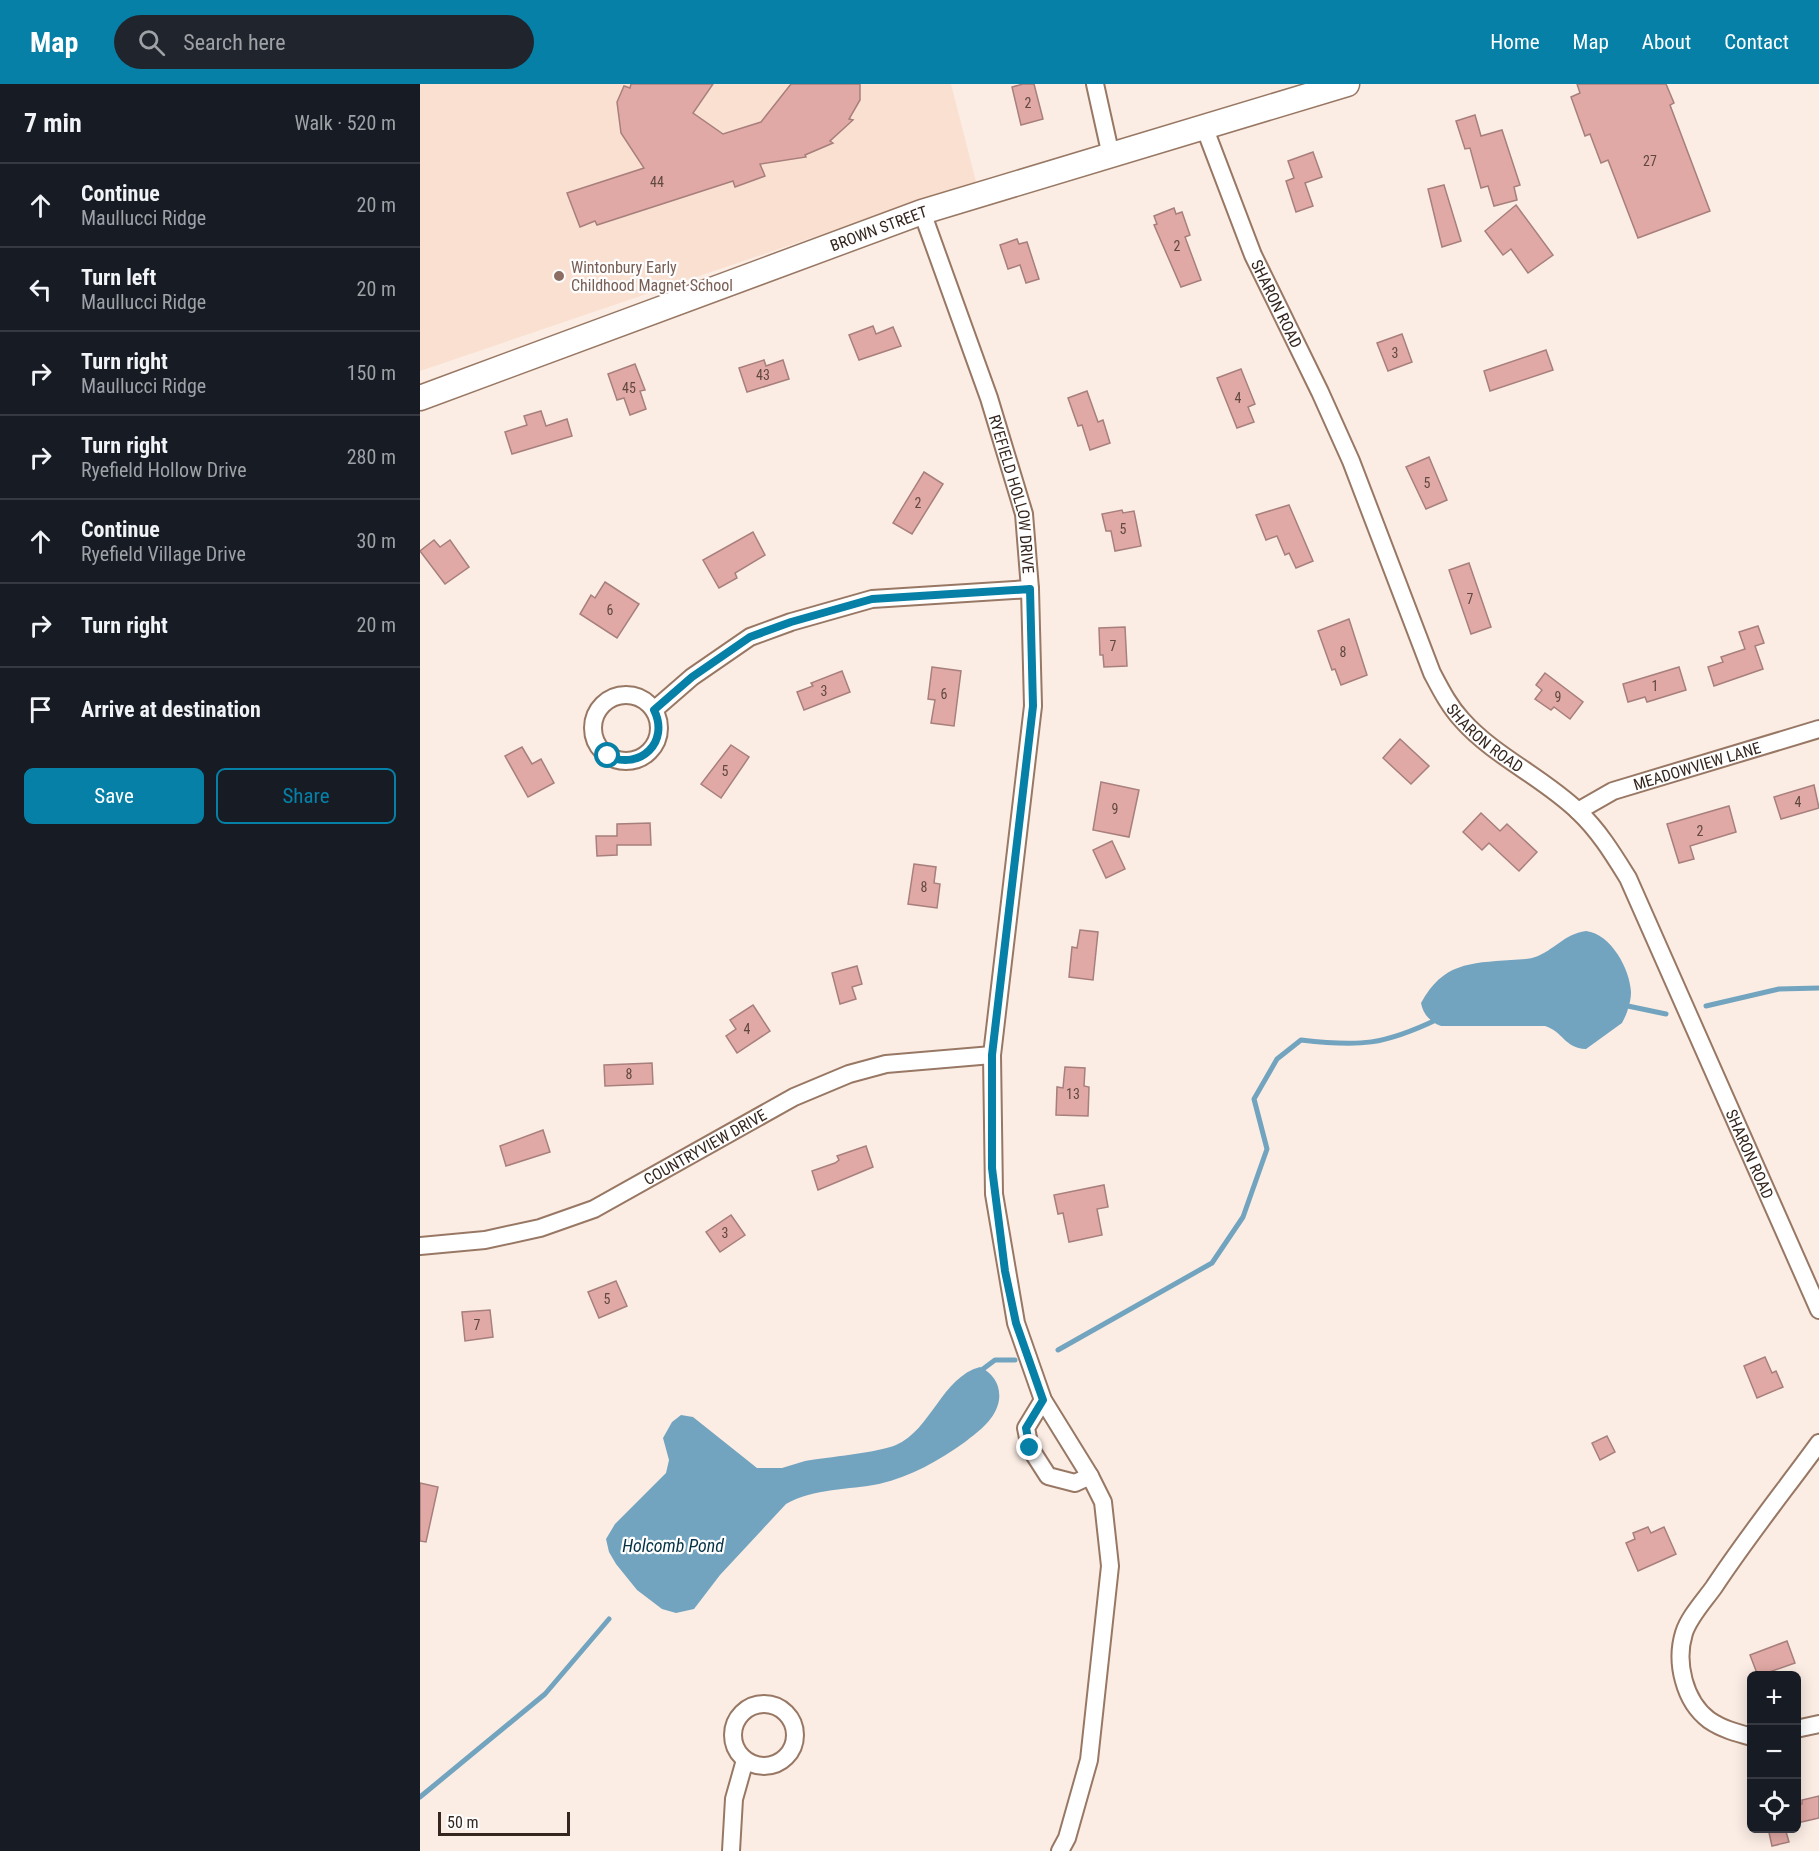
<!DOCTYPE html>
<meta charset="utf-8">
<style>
body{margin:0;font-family:"Roboto Condensed",sans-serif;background:#20242c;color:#f1f3f6}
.controls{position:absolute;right:18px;bottom:18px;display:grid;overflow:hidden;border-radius:9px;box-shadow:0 3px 15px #0003}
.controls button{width:54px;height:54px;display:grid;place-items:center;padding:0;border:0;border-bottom:2px solid #363941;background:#171b24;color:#f1f3f6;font:30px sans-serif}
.scale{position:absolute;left:18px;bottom:15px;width:132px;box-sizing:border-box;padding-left:6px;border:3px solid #35271f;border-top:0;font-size:16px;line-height:21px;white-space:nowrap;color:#35271f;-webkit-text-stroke:4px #fdfdfd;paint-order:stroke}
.stop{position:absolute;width:18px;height:18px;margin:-14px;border:4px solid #0680a6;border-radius:50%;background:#fff}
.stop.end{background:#0680a6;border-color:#fff;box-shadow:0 2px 6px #0008}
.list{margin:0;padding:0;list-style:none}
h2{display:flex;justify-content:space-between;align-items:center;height:78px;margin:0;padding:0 24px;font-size:26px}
h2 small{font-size:20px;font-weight:400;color:#9ea1a6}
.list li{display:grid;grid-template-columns:39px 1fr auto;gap:18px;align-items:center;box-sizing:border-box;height:84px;padding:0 24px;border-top:2px solid #363941}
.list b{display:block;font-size:22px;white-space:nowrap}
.list p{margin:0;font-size:20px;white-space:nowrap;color:#9ea1a6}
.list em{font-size:20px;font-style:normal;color:#9ea1a6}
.actions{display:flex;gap:12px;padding:18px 24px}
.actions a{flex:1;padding:14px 0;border:2px solid #0680a6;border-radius:9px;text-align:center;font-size:21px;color:#0680a6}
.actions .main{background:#0680a6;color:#fff}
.icon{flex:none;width:33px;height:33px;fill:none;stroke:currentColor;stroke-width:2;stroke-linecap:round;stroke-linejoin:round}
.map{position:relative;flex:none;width:1399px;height:1767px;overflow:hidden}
header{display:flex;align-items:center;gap:36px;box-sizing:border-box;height:84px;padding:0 30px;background:#0680a6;color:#fff}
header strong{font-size:28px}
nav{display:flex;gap:33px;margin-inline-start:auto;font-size:21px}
.search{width:420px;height:54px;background:#20242c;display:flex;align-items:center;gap:15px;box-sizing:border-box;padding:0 21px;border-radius:33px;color:#9ea1a6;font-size:22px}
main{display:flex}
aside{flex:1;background:#171b24}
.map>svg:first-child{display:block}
.built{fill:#fae0d0}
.water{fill:#73a4bf}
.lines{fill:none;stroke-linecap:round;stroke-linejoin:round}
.stream{stroke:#73a4bf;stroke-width:5}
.building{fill:#e1a9a5;stroke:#a77f7c;stroke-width:1.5}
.street-casing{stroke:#987864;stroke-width:20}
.secondary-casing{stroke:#987864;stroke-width:27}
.street{stroke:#fff;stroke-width:16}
.secondary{stroke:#fff;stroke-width:24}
.route{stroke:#0680a6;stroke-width:8}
.education-dot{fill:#8d6e63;stroke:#fdfdfd;stroke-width:2}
.labels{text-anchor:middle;stroke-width:4.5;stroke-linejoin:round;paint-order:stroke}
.number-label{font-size:14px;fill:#604840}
.street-label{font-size:16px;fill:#35271f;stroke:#fdfdfd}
.education-label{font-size:16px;fill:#785e54;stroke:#fdfdfd;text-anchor:start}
.water-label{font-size:18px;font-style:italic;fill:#053246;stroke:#fdfdfd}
</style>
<header>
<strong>Map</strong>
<div class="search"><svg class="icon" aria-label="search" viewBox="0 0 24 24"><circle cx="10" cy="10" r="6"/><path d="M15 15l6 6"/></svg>Search here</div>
<nav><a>Home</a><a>Map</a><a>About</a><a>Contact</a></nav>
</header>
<main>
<aside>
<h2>7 min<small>Walk · 520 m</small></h2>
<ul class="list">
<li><svg class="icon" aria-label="ahead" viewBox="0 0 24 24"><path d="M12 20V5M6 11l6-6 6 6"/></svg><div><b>Continue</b><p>Maullucci Ridge</p></div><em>20 m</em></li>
<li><svg class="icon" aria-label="left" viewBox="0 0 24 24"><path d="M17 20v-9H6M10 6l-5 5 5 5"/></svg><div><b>Turn left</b><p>Maullucci Ridge</p></div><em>20 m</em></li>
<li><svg class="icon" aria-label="right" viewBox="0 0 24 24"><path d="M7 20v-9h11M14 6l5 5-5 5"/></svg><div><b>Turn right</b><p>Maullucci Ridge</p></div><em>150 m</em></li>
<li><svg class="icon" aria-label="right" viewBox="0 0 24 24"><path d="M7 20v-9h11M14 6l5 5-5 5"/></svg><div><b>Turn right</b><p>Ryefield Hollow Drive</p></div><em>280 m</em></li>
<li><svg class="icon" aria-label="ahead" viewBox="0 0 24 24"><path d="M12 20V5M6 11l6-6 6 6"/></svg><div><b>Continue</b><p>Ryefield Village Drive</p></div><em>30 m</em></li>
<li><svg class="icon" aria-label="right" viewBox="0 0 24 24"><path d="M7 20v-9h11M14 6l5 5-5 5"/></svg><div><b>Turn right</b></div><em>20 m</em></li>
<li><svg class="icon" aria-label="arrive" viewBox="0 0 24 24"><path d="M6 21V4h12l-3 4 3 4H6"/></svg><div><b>Arrive at destination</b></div></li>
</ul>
<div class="actions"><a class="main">Save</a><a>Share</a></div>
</aside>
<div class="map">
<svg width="1399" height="1767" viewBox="0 0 1399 1767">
<rect width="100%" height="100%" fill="#fbede4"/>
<path class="built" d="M0 0H531L556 98 0 287Z"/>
<g class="water">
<path d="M1166 847C1191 850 1210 885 1211 908 1211 918 1207 930 1202 939L1166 965C1144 964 1144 948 1125 942H1021C1010 938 1003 930 1001 919 1023 879 1049 879 1091 876 1100 875 1109 876 1118 872 1138 863 1143 851 1166 847Z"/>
<path d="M560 1283C573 1289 581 1301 579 1316 576 1335 559 1347 545 1358 518 1377 492 1392 459 1400 429 1406 394 1404 366 1420L300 1491 274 1525 256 1529 242 1525 217 1506 196 1480 189 1468 186 1455 195 1440 246 1389 249 1376 243 1354 252 1338 261 1331 273 1333 337 1384H362L385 1377C407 1373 457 1369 476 1361 511 1346 522 1293 560 1283Z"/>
</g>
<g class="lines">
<g class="stream">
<path d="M1203 921 1246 930"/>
<path d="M1286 922 1359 905 1399 904"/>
<path d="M638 1266 792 1179 823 1133 847 1065 834 1015 857 975 881 956C940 963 964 961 1018 935"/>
<path d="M559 1288 575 1276H595"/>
<path d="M0 1713 125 1610 189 1535"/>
</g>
</g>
<g class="building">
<path d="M211 0H293L273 29 303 50 341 38 371 0H440V16L429 35 433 36 410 57 413 59 385 71 386 73 340 80 345 92 315 103 313 97 177 141 175 137 160 143 147 109 224 84 201 49 197 18 204 2 210 4Z"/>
<path d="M603 0H614L623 35 601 41 592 3Z"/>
<path d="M1157 0H1246L1254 19 1250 21 1290 127 1218 154 1188 76 1181 79 1170 50 1165 52 1151 13 1160 9Z"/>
<path d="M1055 31 1061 52 1082 46 1100 101 1094 103 1097 116 1074 122 1068 102 1061 104 1050 64 1045 65 1036 37Z"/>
<path d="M893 68 902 93 885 99 893 122 876 128 866 97 874 94 868 77Z"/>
<path d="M1024 101 1041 157 1022 163 1008 105Z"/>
<path d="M1096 121 1133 171 1108 189 1091 165 1083 171 1065 147Z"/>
<path d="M754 124 756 130 762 128 770 151 765 153 781 196 761 203 734 141 737 140 734 132Z"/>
<path d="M597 155 599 160 607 158 619 195 606 199 600 181 588 185 580 161Z"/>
<path d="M453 242 456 250 473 243 481 262 439 276 429 251Z"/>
<path d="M982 250 992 278 968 287 957 259Z"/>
<path d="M1126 266 1133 286 1070 307 1064 287Z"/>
<path d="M344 276 346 282 363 276 369 295 327 308 319 284Z"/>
<path d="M215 280 225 306 220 307 226 325 210 331 204 314 197 316 188 290Z"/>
<path d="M821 285 835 320 828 323 834 338 817 344 797 294Z"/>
<path d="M667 307 678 338 683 336 690 359 670 366 662 341 658 342 648 314Z"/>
<path d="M121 327 126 342 147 335 152 352 92 370 85 348 107 341 104 332Z"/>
<path d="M1009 373 1027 416 1006 425 986 383Z"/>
<path d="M504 388 523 400 492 450 473 439Z"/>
<path d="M869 421 893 477 876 484 869 469 865 471 857 452 846 456 836 431Z"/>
<path d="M702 426 703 429 714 427 721 462 695 467 691 447H686L682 430Z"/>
<path d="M333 448 345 471 315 489 317 494 299 504 283 476Z"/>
<path d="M14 456 20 463 30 456 49 483 25 500 0 467Z"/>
<path d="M1049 479 1071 543 1051 550 1029 486Z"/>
<path d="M185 498 219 520 197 554 160 530 171 511 175 514Z"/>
<path d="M929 535 947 591 921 601 915 585 912 586 898 547Z"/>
<path d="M1338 542 1344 559 1335 562 1343 585 1294 602 1288 583 1303 578 1301 573 1325 565 1319 548Z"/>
<path d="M705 543 707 582 684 583 683 571H680L679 544Z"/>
<path d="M512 583 541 587 534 642 511 639 515 616 508 615Z"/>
<path d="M1259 583 1266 606 1227 618 1225 613 1208 618 1203 600Z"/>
<path d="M422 587 430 608 384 626 377 608 393 602 391 599Z"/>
<path d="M1125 589 1163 618 1150 635 1134 623 1131 626 1115 615 1122 606 1116 601Z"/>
<path d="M980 655 1009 682 991 700 963 674Z"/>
<path d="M311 661 329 673 301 714 281 700Z"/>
<path d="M102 663 112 680 121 675 134 699 108 713 85 672Z"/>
<path d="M681 698 719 706 709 753 673 746Z"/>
<path d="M1394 701 1399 724 1361 735 1354 713Z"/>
<path d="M1309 722 1316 748 1270 762 1274 775 1259 779 1247 740Z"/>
<path d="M1061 729 1080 747 1087 740 1117 768 1099 787 1069 759 1062 766 1043 748Z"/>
<path d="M230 739 231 761H197V771L177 772 176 752H197V740Z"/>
<path d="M692 757 705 785 686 794 673 766Z"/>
<path d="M494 780 516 783 514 799 520 800 517 824 488 820Z"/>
<path d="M660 846 678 848 673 896 649 893 652 863 657 864Z"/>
<path d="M437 882 442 900 432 903 436 915 420 920 412 889Z"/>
<path d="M333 921 350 947 317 969 306 952 316 945 310 936Z"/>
<path d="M232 979 233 1000 185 1002 184 981Z"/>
<path d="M645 983 665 984 664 1002 669 1003 668 1032 636 1031 637 1003 643 1004Z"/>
<path d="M123 1046 130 1068 86 1082 80 1062Z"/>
<path d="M446 1062 453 1083 398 1106 392 1087 415 1079 419 1076 417 1072Z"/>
<path d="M684 1101 688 1123 677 1125 682 1151 649 1158 643 1129 638 1130 634 1111Z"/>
<path d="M311 1131 325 1151 300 1168 286 1148Z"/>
<path d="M196 1197 207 1222 179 1234 168 1208Z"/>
<path d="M70 1226 73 1253 45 1257 42 1228Z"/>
<path d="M1345 1273 1352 1289 1356 1287 1363 1303 1337 1314 1324 1282Z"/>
<path d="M1187 1352 1195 1368 1180 1376 1172 1359Z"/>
<path d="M0 1399 18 1403 6 1458 0 1457Z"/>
<path d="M1228 1443 1231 1449 1244 1443 1256 1470 1218 1487 1206 1459 1215 1455 1213 1449Z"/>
<path d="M1367 1557 1375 1579 1338 1592 1330 1571Z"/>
<path d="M1399 1712V1734L1377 1739V1721L1382 1720V1716Z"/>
<path d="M1348 1744H1365L1369 1758 1352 1762Z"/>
</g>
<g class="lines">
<g class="street-casing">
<g id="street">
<path d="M675 0 691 72"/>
<path id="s1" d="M785 45 833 171 900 308 931 377 1012 589C1021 606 1029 622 1042 636 1075 673 1123 693 1159 728 1179 747 1193 770 1208 794L1399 1226"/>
<path id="s2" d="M502 128 569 314 604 430 610 505 613 622 572 971 574 1110 596 1239 623 1316 670 1392"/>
<circle cx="206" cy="644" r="33"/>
<path d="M234 626 272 593 330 553 371 538 452 515 610 505"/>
<path id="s3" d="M1158 727 1193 707 1399 645"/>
<path id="s4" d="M0 1162 65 1156 120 1144 174 1125 374 1013 429 990 466 980 572 971"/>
<path d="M623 1316 606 1344 610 1364 628 1392 655 1399 670 1392 683 1418 690 1482 669 1676 647 1754 640 1767"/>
<circle cx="344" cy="1651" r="31"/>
<path d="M1376 1645 1399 1640"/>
<path d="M1332 1653C1317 1649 1302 1645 1289 1636 1264 1617 1255 1578 1264 1549 1269 1533 1284 1517 1294 1503 1327 1453 1364 1407 1399 1359"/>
<path d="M311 1767 314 1715 325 1676"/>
</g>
</g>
<g class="secondary-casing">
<g id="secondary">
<path id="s5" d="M0 314 502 128 927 0"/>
</g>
</g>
<use href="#street" class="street"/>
<use href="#secondary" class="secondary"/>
</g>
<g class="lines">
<path class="route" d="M188 672C220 687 250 658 234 626L272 593 330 553 371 538 452 515 610 505 613 622 572 971V1084L585 1187 596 1239 623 1316 606 1344 610 1364"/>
</g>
<circle class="education-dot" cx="139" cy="192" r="6"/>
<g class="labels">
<g class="number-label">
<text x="608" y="24">2</text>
<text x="1230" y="82">27</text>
<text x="237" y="103">44</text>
<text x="757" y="167">2</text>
<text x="975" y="274">3</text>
<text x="343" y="296">43</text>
<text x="209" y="309">45</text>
<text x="818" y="319">4</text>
<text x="1007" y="404">5</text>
<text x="498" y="424">2</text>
<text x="703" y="450">5</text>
<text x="1050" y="520">7</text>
<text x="190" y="531">6</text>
<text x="693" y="567">7</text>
<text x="923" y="573">8</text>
<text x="1235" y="607">1</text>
<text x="404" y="612">3</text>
<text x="524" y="615">6</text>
<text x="1138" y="618">9</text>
<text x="305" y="692">5</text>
<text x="1378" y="723">4</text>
<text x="695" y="730">9</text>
<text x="1280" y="752">2</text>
<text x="504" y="808">8</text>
<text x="327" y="950">4</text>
<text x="209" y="995">8</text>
<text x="653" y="1015">13</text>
<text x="305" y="1154">3</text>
<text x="187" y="1220">5</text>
<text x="57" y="1246">7</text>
</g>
<g class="street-label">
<text dy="6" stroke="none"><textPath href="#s5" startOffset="489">BROWN STREET</textPath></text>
<text dy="6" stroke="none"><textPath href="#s1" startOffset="189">SHARON ROAD</textPath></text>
<text dy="6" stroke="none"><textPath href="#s2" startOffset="297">RYEFIELD HOLLOW DRIVE</textPath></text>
<text dy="6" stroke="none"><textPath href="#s1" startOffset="675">SHARON ROAD</textPath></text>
<text dy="6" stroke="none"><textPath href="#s3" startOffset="128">MEADOWVIEW LANE</textPath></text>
<text dy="6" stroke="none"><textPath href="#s4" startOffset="306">COUNTRYVIEW DRIVE</textPath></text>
<text dy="6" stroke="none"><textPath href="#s1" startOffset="1179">SHARON ROAD</textPath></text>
</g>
<g class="education-label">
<text x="151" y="189">Wintonbury Early<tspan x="151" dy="18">Childhood Magnet School</tspan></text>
</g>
<g class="water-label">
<text x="253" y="1468">Holcomb Pond</text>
</g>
</g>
</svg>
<div class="controls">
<button>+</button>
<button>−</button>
<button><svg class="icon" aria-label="locate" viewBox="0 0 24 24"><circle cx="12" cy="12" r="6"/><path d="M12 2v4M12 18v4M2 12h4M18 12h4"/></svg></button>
</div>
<div class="scale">50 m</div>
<div class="stop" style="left:188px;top:672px"></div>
<div class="stop end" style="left:610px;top:1364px"></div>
</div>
</main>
